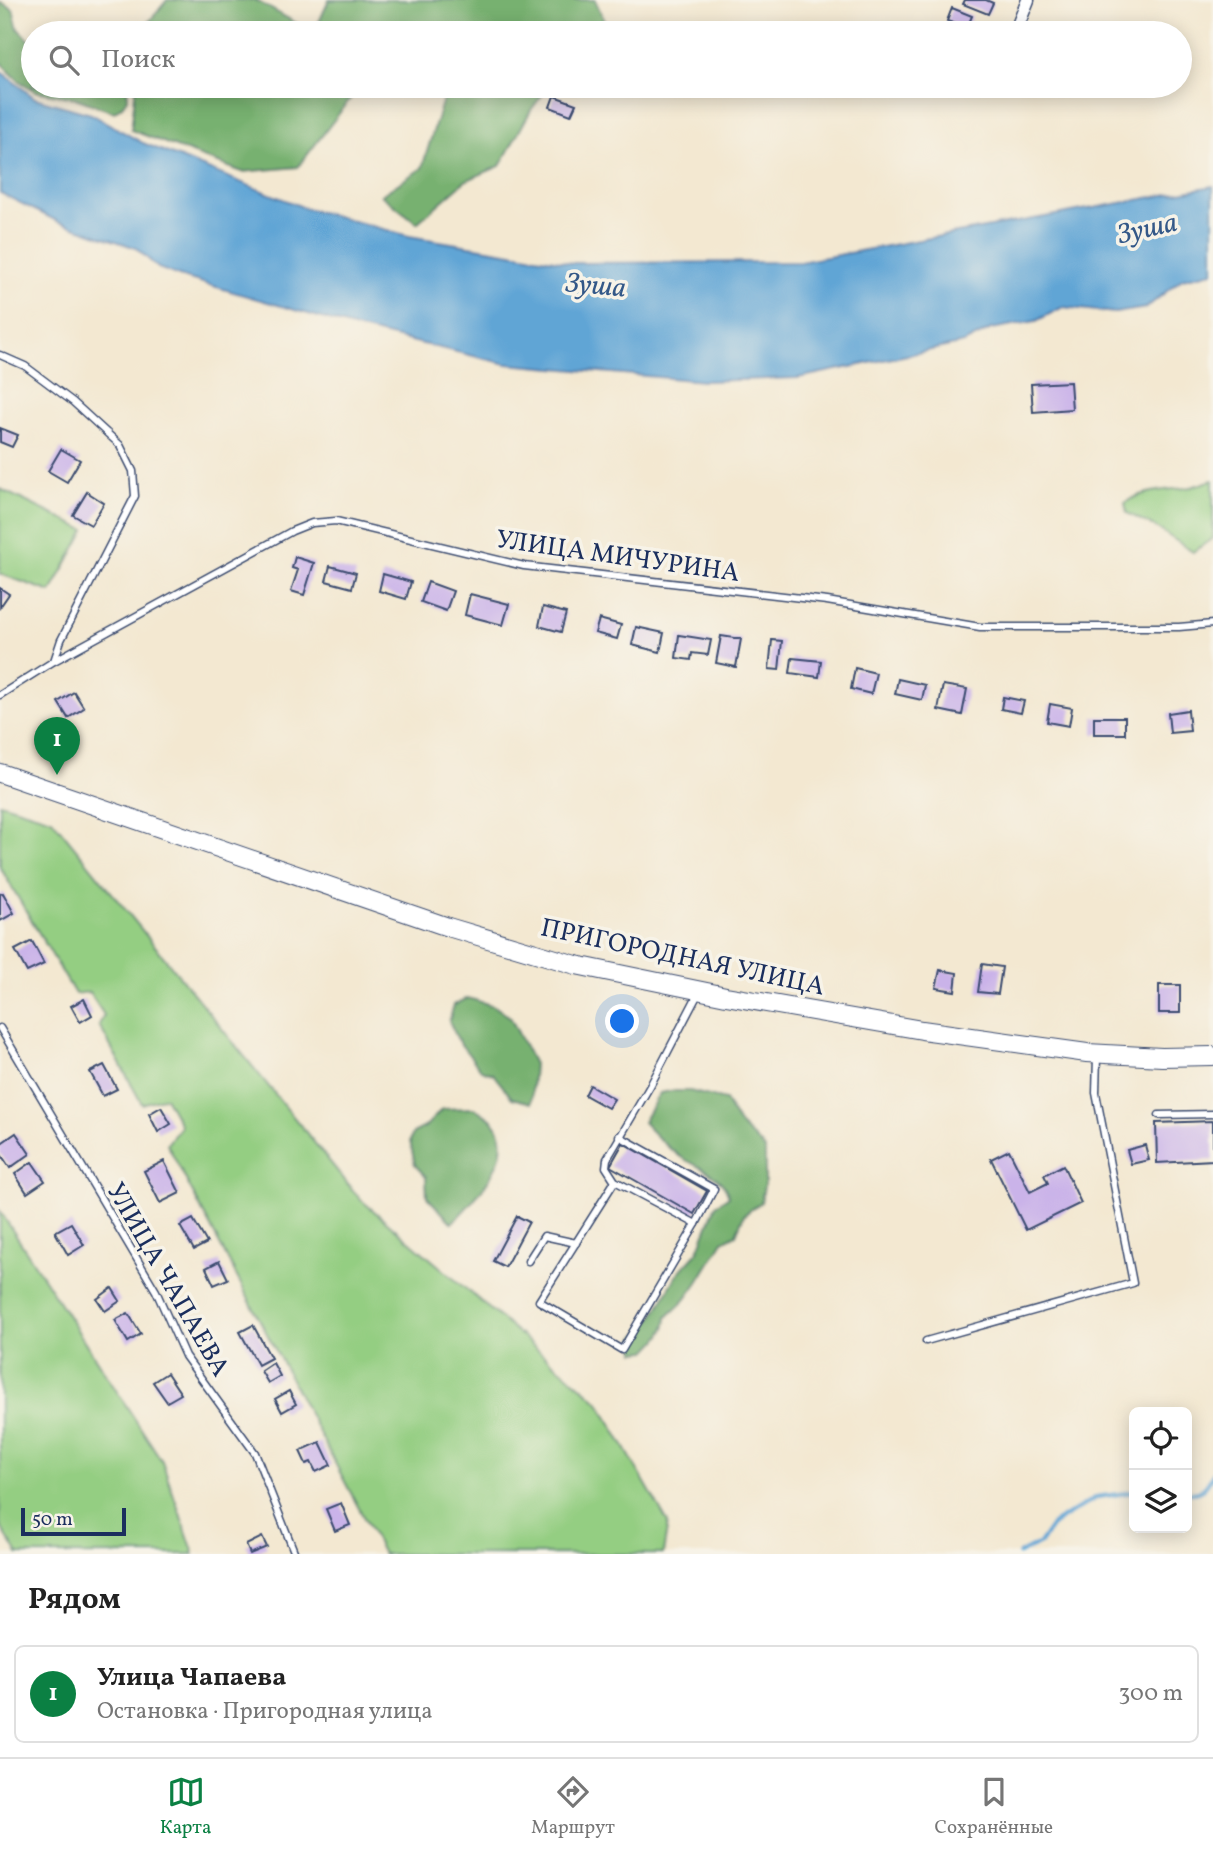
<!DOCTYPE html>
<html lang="ru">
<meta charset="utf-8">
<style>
body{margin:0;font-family:Vollkorn,serif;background:#f2f2f2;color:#222}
.controls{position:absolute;right:21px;bottom:21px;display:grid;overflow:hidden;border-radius:10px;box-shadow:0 4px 18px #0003}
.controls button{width:63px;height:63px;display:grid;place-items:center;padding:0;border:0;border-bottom:2px solid #e0e0e0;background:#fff;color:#222;font:35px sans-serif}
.scale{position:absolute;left:21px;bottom:18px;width:105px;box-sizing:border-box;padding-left:7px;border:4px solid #1b2f5e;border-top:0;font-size:19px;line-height:24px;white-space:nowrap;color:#1b2f5e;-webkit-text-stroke:5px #f7f3e8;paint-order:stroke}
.you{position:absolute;left:623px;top:1022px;width:24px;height:24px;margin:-18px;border:5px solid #fff;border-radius:50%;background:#1a73e8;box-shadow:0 0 0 10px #1a73e833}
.badge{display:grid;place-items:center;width:46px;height:46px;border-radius:50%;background:#0b8043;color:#fff;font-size:23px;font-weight:700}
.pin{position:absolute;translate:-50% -58px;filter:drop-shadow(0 2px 4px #0008)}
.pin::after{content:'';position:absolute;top:37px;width:24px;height:21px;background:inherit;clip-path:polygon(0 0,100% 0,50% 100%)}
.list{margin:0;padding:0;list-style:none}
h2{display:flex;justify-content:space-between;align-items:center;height:91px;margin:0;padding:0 28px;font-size:30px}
h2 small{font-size:23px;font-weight:400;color:#767676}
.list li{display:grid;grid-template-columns:46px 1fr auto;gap:21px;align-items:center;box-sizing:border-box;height:98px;margin:0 14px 14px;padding:0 14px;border:2px solid #e0e0e0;border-radius:10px}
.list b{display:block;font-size:26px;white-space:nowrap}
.list p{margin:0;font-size:23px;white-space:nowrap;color:#767676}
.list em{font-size:23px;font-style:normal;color:#767676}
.icon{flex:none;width:38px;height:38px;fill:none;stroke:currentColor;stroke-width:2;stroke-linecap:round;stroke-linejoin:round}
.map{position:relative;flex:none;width:1213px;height:1554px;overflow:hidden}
.search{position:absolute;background:#fff;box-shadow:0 4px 18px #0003;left:21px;right:21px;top:21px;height:77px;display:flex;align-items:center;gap:18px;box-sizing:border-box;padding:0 24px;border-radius:38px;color:#767676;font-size:26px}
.sheet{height:203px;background:#fff}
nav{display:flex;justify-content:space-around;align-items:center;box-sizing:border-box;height:98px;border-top:2px solid #e0e0e0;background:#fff;font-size:19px;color:#767676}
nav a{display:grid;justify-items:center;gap:4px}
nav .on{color:#0b8043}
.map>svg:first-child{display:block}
.green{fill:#94ce82;stroke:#587e70;stroke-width:2}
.forest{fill:#77b170;stroke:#497067;stroke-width:2}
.water{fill:#60a5d5;stroke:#3e6a9a;stroke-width:2}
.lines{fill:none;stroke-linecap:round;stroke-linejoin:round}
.stream{stroke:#60a5d5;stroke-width:4.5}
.building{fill:#cab3e9}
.lane-casing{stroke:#3b4b6f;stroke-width:9}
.street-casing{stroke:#3b4b6f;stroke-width:15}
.secondary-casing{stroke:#3b4b6f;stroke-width:20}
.lane{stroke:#fff;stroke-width:6}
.street{stroke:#fff;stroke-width:12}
.secondary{stroke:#fff;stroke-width:18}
.labels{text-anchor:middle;stroke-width:7;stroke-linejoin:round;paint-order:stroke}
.street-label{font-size:26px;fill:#1b2f5e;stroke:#f7f3e8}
.water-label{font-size:28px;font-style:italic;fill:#335888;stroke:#f7f3e8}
</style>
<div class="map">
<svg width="1213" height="1554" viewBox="0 0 1213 1554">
<rect width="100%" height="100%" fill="#f7f3e8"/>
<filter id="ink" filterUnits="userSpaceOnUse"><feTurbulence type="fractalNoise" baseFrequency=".0143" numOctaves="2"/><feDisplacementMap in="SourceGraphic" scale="14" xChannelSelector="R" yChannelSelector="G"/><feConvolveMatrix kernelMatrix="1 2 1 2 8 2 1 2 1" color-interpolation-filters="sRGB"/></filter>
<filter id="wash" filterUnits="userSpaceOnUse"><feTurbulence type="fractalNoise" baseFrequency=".00686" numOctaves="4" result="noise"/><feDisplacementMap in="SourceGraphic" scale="28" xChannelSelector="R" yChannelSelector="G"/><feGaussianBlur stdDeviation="1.57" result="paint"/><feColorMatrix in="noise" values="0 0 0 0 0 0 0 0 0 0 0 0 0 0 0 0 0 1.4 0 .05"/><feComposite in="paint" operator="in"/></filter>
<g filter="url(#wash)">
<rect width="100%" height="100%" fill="#f3e8d1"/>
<g class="green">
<path d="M1213 480V538L1193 552 1157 528 1127 513 1125 503C1144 489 1168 491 1191 487 1198 485 1206 482 1213 480Z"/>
<path d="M0 489 85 530 51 592 0 574Z"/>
<path d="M0 803 52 819 360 1199 598 1401 668 1523 663 1554H383L167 1144 181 1126 165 1097 142 1104 99 1025 104 1015 89 992 75 994 0 867Z"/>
<path d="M0 1211 162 1461 194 1554H18L0 1526Z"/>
</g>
<g class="forest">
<path d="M167 0H255L314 33 329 0H595L609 30 605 33H420L419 31 415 33H143V29Z"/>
<path d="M0 2 13 9 18 29 33 44V86H122L127 88 128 98 122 106 114 112 75 98 35 91 18 80 0 62Z"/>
<path d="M136 86H360L298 167 242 172 131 130Z"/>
<path d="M447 86H549L531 110 500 166 465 181 417 223 381 195 422 168Z"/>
<path d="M468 998 494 1006 510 1017 534 1064 531 1103 512 1098 493 1074 481 1070 459 1042 449 1021 454 1005Z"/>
<path d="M671 1091H690L725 1100 739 1124 765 1149V1181L761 1202 744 1215 736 1234 723 1241 698 1282 685 1300 667 1317C667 1331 657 1341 647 1351L635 1352V1337L653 1317 678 1273 698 1251 716 1205 729 1196C723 1176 702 1169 684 1159 669 1150 655 1135 643 1122L660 1093Z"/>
<path d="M475 1108C480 1112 488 1116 493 1121 521 1153 474 1201 452 1223L427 1197 426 1177 415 1165 410 1141 413 1133 425 1127 442 1109Z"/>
</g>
<path class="water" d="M0 71 35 98 91 114 143 143 305 208 409 236 572 263 800 262 1213 186V272L1182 279 1146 308 1115 313 1063 307 1036 321 991 329 964 343 798 378 704 381 507 364 356 328 179 276 158 268 136 248 57 221 0 193Z"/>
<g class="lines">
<g class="stream">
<path d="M1187 1493C1202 1494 1208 1486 1213 1473"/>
<path d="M1019 1554 1040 1543 1053 1524 1097 1497 1134 1492"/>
</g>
</g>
<g id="blocks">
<g class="building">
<path d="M965 0H986L993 3 988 14 963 4Z"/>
<path d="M952 8 972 16 967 28 947 21Z"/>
<path d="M554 96 576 104 571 115 550 107Z"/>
<path d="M1070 382 1072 409 1033 412 1031 384Z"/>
<path d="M0 428 18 435 12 447 0 442Z"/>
<path d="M61 449 80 460 67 482 48 471Z"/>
<path d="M87 492 104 503 91 525 73 515Z"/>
<path d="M295 557 314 563 304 595 291 591 298 570 292 568Z"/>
<path d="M330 566 356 573 352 588 326 581Z"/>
<path d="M383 574 411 582 406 599 379 591Z"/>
<path d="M428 582 453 591 446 611 421 602Z"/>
<path d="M0 588 9 594 0 607Z"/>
<path d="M470 594 509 604 503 625 465 615Z"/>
<path d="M543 607 566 613 561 632 539 626Z"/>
<path d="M599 619 621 625 617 639 595 633Z"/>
<path d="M636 627 664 633 660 652 632 645Z"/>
<path d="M679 635 711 640 708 655 692 653 691 660 676 658Z"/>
<path d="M721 636 741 639 736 667 716 663Z"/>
<path d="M772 640 782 641 779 670 769 669Z"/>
<path d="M792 658 821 661 819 677 790 673Z"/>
<path d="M855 668 876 673 871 694 851 689Z"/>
<path d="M898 679 925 685 922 700 895 694Z"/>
<path d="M943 685 967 689 962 715 938 710Z"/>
<path d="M74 692 84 708 68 718 58 702Z"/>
<path d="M1003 697 1024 701 1021 713 1001 709Z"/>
<path d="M1050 704 1072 708 1069 726 1047 722Z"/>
<path d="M1188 710 1190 731 1170 733 1168 713Z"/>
<rect x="1094" y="717" width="31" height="17"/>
<path d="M3 893 14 913 0 921V894Z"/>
<path d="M32 941 44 964 27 972 15 950Z"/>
<path d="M982 964 1002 967 998 994 978 992Z"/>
<path d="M940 970 957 973 955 991 936 988Z"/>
<rect x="1159" y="985" width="21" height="28"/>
<path d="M84 999 92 1015 80 1022 71 1006Z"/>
<path d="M104 1065 117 1089 103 1096 90 1072Z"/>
<path d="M590 1085 614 1099 608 1108 585 1095Z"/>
<path d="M161 1107 171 1124 158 1132 149 1114Z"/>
<path d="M1213 1121V1160L1157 1163 1156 1123Z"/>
<path d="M16 1133 30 1154 10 1168 0 1153V1144Z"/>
<path d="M623 1143 707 1191 694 1214 610 1166Z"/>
<path d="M1145 1145 1149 1160 1131 1164 1127 1150Z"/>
<path d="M1009 1150 1030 1192 1048 1183 1044 1175 1063 1165 1081 1203 1026 1230 991 1159Z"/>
<path d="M164 1161 180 1193 160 1203 144 1171Z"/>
<path d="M32 1162 45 1181 27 1193 15 1174Z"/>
<path d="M517 1216 529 1222 505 1267 493 1261Z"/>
<path d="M193 1219 207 1243 194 1250 180 1226Z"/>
<path d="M71 1223 84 1245 68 1255 55 1232Z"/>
<path d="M219 1261 228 1279 214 1285 206 1268Z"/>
<path d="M112 1288 120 1301 105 1311 97 1299Z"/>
<path d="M128 1313 141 1334 128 1342 115 1320Z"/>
<path d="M253 1325 271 1358 258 1365 240 1332Z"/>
<path d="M273 1363 280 1376 268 1383 261 1371Z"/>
<path d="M167 1373 181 1394 167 1402 153 1382Z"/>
<path d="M289 1391 296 1404 282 1412 275 1399Z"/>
<path d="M320 1442 331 1465 316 1472 311 1462 306 1464 300 1451Z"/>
<path d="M341 1503 350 1525 335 1531 326 1509Z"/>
<path d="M262 1537 267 1547 250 1554 246 1545Z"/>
</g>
</g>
</g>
<g filter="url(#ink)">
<use href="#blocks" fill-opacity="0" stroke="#3b4b6f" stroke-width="2"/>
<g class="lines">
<g class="lane-casing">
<g id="lane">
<path d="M0 355 25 366 73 402 120 445 133 471 135 496 61 640 54 661"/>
<path d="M0 695 54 661 292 531 312 523 336 521 524 566 827 601 980 627H1179L1213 624"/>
<path d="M0 1028 156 1291 185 1356 255 1453 295 1554"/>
<path d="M1159 1115 1213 1114"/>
<path d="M619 1136 714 1189 696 1224"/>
<path d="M615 1181 696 1224 622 1350 539 1301 615 1181 606 1167 607 1159 650 1086 699 992"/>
<path d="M528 1261 544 1236 576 1243"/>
<path d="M926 1341 1133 1283 1096 1093 1097 1056"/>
</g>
</g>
<g class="street-casing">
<path id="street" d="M1015 33 1028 0"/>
</g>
<g class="secondary-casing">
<path id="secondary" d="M0 773 448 927 576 965 726 996 922 1030 1087 1053 1162 1057 1213 1056"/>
</g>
<use href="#lane" class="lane"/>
<use href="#street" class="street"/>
<use href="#secondary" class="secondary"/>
</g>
</g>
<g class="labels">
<g class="street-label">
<text transform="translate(618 555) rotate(8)" y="9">УЛИЦА МИЧУРИНА</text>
<text transform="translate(683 956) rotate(12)" y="9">ПРИГОРОДНАЯ УЛИЦА</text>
<text transform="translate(169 1279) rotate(60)" y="9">УЛИЦА ЧАПАЕВА</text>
</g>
<g class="water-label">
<text transform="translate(1147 227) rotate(-13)" y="10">Зуша</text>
<text transform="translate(596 284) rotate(5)" y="10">Зуша</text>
</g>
</g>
</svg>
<div class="controls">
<button><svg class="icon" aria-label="locate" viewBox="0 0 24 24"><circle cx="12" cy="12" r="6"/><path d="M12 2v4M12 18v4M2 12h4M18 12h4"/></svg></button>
<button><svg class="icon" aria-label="layers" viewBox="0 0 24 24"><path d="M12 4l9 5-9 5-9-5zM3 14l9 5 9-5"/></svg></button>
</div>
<div class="scale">50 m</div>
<div class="you"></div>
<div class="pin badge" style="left:57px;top:775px">1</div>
<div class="search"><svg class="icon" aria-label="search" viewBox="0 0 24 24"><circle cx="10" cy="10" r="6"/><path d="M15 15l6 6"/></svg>Поиск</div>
</div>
<section class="sheet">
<h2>Рядом<small></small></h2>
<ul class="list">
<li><span class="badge">1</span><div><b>Улица Чапаева</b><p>Остановка · Пригородная улица</p></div><em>300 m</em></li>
</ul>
</section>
<nav>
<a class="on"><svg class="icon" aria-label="map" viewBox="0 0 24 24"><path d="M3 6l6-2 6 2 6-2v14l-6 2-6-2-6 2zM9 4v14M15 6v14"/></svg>Карта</a>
<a><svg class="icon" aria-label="directions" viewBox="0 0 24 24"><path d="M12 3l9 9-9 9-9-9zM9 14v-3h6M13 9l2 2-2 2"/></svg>Маршрут</a>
<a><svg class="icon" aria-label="saved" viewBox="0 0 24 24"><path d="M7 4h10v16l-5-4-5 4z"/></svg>Сохранённые</a>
</nav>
